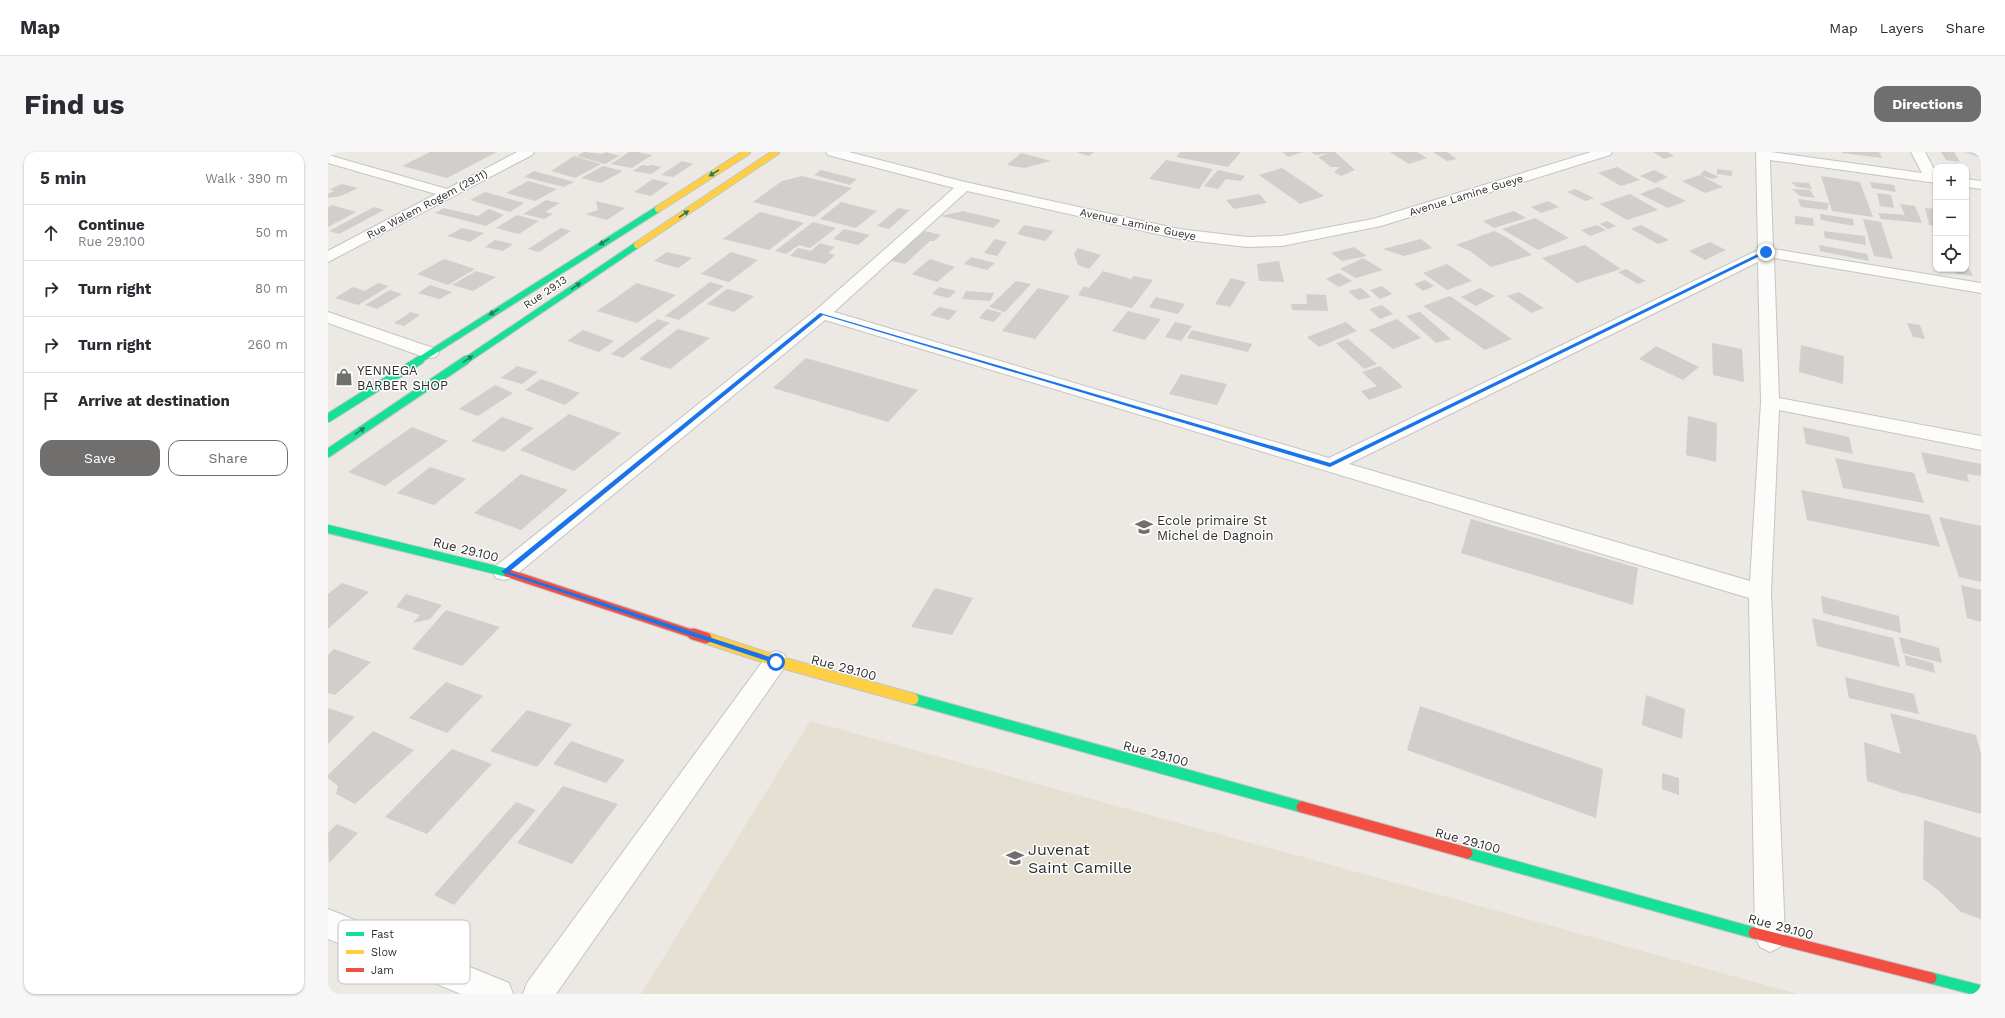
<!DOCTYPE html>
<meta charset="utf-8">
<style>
body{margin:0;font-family:"Work Sans",sans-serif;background:#f7f7f7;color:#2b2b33}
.controls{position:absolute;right:12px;top:12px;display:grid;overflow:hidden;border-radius:8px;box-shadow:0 1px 3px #0004}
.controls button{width:36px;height:36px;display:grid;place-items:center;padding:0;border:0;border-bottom:1px solid #e1e1e2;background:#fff;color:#2b2b33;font:20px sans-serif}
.stop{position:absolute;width:12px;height:12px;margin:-9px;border:3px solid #1a73e8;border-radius:50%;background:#fff}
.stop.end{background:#1a73e8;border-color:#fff;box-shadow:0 1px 4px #0008}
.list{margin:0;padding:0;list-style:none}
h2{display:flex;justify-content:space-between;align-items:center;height:52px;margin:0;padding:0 16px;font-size:17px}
h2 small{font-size:13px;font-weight:400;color:#7c7c81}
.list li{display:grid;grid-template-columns:26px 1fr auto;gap:12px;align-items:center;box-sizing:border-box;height:56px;padding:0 16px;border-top:1px solid #e1e1e2}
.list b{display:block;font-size:15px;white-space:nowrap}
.list p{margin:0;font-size:13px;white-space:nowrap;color:#7c7c81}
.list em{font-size:13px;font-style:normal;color:#7c7c81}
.actions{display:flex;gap:8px;padding:12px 16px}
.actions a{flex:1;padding:9px 0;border:1px solid #706f6e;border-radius:12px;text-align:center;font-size:14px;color:#706f6e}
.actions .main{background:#706f6e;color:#fff}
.icon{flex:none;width:22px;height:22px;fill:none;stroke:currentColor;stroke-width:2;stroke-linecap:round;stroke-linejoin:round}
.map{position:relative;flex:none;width:1653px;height:842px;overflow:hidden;border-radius:12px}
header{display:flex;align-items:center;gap:24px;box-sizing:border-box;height:56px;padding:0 20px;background:#fff;border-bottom:1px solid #e1e1e2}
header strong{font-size:19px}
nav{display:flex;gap:22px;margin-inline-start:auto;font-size:14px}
.intro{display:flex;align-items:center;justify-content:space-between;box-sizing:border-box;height:96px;padding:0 24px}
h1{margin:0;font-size:28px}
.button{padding:10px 18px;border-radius:12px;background:#706f6e;color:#fff;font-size:14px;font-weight:700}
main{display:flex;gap:24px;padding:0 24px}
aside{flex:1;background:#fff;border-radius:12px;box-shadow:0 1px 3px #0004}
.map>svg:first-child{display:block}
.education{fill:#e6e0d3}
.building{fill:#d1cecb}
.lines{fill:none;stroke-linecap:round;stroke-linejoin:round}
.street-casing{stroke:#c5c4c5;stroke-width:2}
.fast-far2-casing{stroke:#c5c4c5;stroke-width:8}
.fast-far1-casing{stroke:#c5c4c5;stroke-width:10}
.fast-casing{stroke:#c5c4c5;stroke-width:13}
.slow-far1-casing{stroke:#c5c4c5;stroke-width:8}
.slow-casing{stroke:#c5c4c5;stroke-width:13}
.jam-far1-casing{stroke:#c5c4c5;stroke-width:10}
.jam-casing{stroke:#c5c4c5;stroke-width:13}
.street{fill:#fcfcfb;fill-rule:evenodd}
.fast-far2{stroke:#16e098;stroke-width:6}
.fast-far1{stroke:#16e098;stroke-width:8}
.fast{stroke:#16e098;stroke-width:11}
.slow-far1{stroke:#ffcf43;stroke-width:6}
.slow{stroke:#ffcf43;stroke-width:11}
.jam-far1{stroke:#f24e42;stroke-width:8}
.jam{stroke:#f24e42;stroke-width:11}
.oneway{fill:#237e5e}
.route{fill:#1a73e8}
.labels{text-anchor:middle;stroke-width:3;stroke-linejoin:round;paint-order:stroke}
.far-street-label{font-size:11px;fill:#2e2e2e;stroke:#fff}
.poi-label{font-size:13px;fill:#2e2e2e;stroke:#fff;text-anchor:start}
.street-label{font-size:13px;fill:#2e2e2e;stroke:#fff}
.near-poi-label{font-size:16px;fill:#2e2e2e;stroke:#fff;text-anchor:start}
.key{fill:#fff;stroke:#c0c0c0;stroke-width:1}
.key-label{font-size:11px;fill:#2e2e2e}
</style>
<header>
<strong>Map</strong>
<nav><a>Map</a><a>Layers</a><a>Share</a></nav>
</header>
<div class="intro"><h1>Find us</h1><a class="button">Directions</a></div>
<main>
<aside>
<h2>5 min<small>Walk · 390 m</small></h2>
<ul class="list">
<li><svg class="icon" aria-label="ahead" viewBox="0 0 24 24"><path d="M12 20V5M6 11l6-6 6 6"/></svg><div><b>Continue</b><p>Rue 29.100</p></div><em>50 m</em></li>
<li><svg class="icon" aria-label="right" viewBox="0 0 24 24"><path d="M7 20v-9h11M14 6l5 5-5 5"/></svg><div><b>Turn right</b></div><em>80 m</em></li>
<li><svg class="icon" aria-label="right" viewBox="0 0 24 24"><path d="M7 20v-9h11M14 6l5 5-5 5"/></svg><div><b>Turn right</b></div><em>260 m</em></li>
<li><svg class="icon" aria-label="arrive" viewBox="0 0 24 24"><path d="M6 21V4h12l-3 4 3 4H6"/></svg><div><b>Arrive at destination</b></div></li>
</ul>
<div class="actions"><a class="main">Save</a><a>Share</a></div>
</aside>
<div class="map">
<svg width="1653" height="842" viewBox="0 0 1653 842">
<rect width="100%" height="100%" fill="#ece8e4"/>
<path class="education" d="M482 569 1470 842H313Z"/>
<g class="building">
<path d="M102 0H169L119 26 74 14Z"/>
<path d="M256 0 275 2 278 0 291 4 277 12 249 4Z"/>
<path d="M301 0H309L324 3 304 16 283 12Z"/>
<path d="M748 0H766L761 4Z"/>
<path d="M852 0H913L900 15 848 5Z"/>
<path d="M954 0H975L960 5Z"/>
<path d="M983 0H1007L1027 18 1013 24 1006 20 1012 15H1003L990 5 1001 1 988 3Z"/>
<path d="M1062 0H1089L1099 6 1081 12Z"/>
<path d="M1105 0H1119L1129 7 1119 9Z"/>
<path d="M1325 0H1339L1346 4 1336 7Z"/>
<path d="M1514 0H1551L1554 6 1514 1Z"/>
<path d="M1613 0H1626L1632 10 1618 8Z"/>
<path d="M1637 0 1653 1V6Z"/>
<path d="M693 1 723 9 696 16 679 13Z"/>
<path d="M246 4 273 12 247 26 223 19Z"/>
<path d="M838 8 885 17 871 37 821 27Z"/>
<path d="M354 9 365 12 345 25 333 23Z"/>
<path d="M314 13 321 14 324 13 334 15 323 22 305 19Z"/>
<path d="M275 14 295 19 273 31 253 26Z"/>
<path d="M1289 15 1312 28 1293 34 1270 21Z"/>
<path d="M954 16 996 44 972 52 931 23Z"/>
<path d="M1389 17 1404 19V24L1389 22Z"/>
<path d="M493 18 529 27 522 33 486 23Z"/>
<path d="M890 18 917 24 913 29 898 27 890 37 876 34Z"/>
<path d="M1326 18 1340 25 1327 31 1312 24Z"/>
<path d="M1376 18 1391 25 1384 27 1372 23Z"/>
<path d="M206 19 246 30 236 35 196 25Z"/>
<path d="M1372 23 1395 35 1377 41 1354 29Z"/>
<path d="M474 24 524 36 486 65 425 50 454 29Z"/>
<path d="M1493 24 1532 30 1545 65 1504 59Z"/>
<path d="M325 27 341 31 323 44 306 40Z"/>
<path d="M200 29 229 37 207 49 178 41Z"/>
<path d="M1463 30 1481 31 1484 37 1469 35Z"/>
<path d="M1542 30 1566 33 1568 40 1544 36Z"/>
<path d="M14 32 30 36 13 44 0 46V42L6 39 2 37Z"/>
<path d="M1330 35 1358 49 1340 56 1312 42Z"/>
<path d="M1247 37 1266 46 1258 49 1239 40Z"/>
<path d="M1464 37 1482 38 1487 46 1472 44Z"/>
<path d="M157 40 196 51 182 60 142 48Z"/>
<path d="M1549 41 1563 43 1566 56 1552 54Z"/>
<path d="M931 42 939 51 906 57 898 48Z"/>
<path d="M1302 42 1330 58 1299 68 1272 52Z"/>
<path d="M1470 47 1501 51 1499 58 1473 55Z"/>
<path d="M218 48 232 51 217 60 225 62 216 67 195 62Z"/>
<path d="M268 49 297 56 279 68 257 62 270 58Z"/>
<path d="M1220 49 1231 55 1213 61 1203 55Z"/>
<path d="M513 50 549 59 528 76 492 67Z"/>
<path d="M1572 52 1587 54 1594 71 1553 67 1550 61 1577 63Z"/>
<path d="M4 53 28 60 0 75V55Z"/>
<path d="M46 55 56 58 11 82 1 79Z"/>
<path d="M116 56 150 64 161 57 176 63 158 74 107 61Z"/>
<path d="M570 56 582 58 561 77 549 74Z"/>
<path d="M1597 56 1608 57V74L1601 73Z"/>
<path d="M635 59 673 68 665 76 613 64Z"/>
<path d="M1186 59 1198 66 1166 76 1155 69Z"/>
<path d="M432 60 476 71 441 98 395 87Z"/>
<path d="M1492 62 1525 67 1526 74 1493 68Z"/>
<path d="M189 63 211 69 191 82 168 76Z"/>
<path d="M1467 64 1485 66 1486 74 1467 72Z"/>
<path d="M1207 66 1241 86 1210 98 1174 77Z"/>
<path d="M1535 67 1553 70 1565 107 1546 104Z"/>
<path d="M1279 69 1288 74 1280 77 1272 72Z"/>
<path d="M485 70 508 76 482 96 471 93 458 102 447 99Z"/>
<path d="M696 73 726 79 717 89 689 82Z"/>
<path d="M1269 73 1278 78 1262 84 1253 78Z"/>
<path d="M1313 73 1341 88 1330 92 1303 77Z"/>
<path d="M134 76 156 81 142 90 119 84Z"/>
<path d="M233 76 243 79 211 100 200 97Z"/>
<path d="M516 77 542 83 530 93 505 87Z"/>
<path d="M597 79 613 83 606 89H602L577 112 560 108Z"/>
<path d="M1166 79 1180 86 1204 103 1163 115 1142 99 1128 93Z"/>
<path d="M1495 79 1537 84 1538 93 1497 86Z"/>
<path d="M667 87 679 90 669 104 656 101Z"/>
<path d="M1093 87 1104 96 1076 104 1055 97Z"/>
<path d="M167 88 185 92 175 99 157 95Z"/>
<path d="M1382 90 1398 98 1377 108 1361 99Z"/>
<path d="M492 91 507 95 500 101 507 103 497 112 462 104 470 96 483 99Z"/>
<path d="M1257 93 1293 117 1249 131 1214 106Z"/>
<path d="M1491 93 1539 102 1541 109 1492 99Z"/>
<path d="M1026 95 1039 104 1014 109 1003 101Z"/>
<path d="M750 96 773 103 761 117 750 113 746 102Z"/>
<path d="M339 100 364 106 350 116 326 109Z"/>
<path d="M403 100 430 108 401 130 373 122Z"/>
<path d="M643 105 667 111 659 118 636 112Z"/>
<path d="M1035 106 1055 118 1028 126 1012 117Z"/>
<path d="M116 107 147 117 120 133 89 122Z"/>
<path d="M602 107 627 115 609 130 584 122Z"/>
<path d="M951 109 956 130 931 129 929 112Z"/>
<path d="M1638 111 1645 124 1628 122 1626 117H1638Z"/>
<path d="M1119 112 1144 129 1119 138 1095 121Z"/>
<path d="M1298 117 1318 129 1310 132 1290 120Z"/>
<path d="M148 119 168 125 145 139 124 133Z"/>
<path d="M775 119 803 127 806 124 825 128 804 156 750 143 756 134 761 136Z"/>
<path d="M1011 121 1024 129 1011 135 998 127Z"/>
<path d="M903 126 918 130 902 155 887 152Z"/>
<path d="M1097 128 1106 134 1095 139 1086 132Z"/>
<path d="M688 129 703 132 677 160 661 155Z"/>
<path d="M382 130 396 134 351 168 337 164Z"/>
<path d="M50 131 61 134 30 153 7 146 25 135 37 139Z"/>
<path d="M309 131 348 143 309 171 269 159Z"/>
<path d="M102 133 124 140 112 147 90 141Z"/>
<path d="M1054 134 1064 142 1052 147 1042 138Z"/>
<path d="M611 135 628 139 621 146 604 142Z"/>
<path d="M710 136 742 144 707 187 674 179Z"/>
<path d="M1033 136 1043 145 1030 148 1020 139Z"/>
<path d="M1152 136 1167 144 1148 154 1133 145Z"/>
<path d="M399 137 426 144 406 160 379 152Z"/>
<path d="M62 138 74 142 49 157 37 153Z"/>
<path d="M638 139 666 141 662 149 634 147Z"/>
<path d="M1191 140 1216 156 1203 161 1179 144Z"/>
<path d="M978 142 998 143 1000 159 964 158 963 152H979Z"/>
<path d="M1122 144 1184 187 1157 198 1095 154Z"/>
<path d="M828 145 857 152 850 162 821 155Z"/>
<path d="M1054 153 1065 162 1052 167 1041 157Z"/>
<path d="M611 155 629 159 621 168 602 163Z"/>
<path d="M659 157 674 161 666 170 651 166Z"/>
<path d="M800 159 833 167 817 188 784 179Z"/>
<path d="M83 160 92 163 76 174 66 171Z"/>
<path d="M1092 160 1123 187 1108 191 1078 164Z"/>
<path d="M330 167 342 171 295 206 283 202Z"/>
<path d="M1069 167 1093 186 1065 197 1041 178Z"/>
<path d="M847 170 864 174 853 189 837 185Z"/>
<path d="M1018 170 1029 179 991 195 979 185Z"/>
<path d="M1579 171 1592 173 1597 187 1585 185Z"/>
<path d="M350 177 382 186 342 217 311 207Z"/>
<path d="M255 178 286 189 271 200 239 189Z"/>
<path d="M864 178 924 192 920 200 859 186Z"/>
<path d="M1020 187 1049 212 1036 217 1008 191Z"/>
<path d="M1384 191 1414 197 1416 230 1385 223Z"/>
<path d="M1473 193 1516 204 1515 232 1471 220Z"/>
<path d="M1328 194 1371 215 1355 228 1311 207Z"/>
<path d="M478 206 590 238 560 270 445 236Z"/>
<path d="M189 214 210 220 194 232 173 226Z"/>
<path d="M1052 214 1075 235 1041 248 1033 239 1049 234 1034 220Z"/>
<path d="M853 222 899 232 889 253 841 242Z"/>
<path d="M213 227 252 241 237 253 197 238Z"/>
<path d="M167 233 185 241 150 264 131 257Z"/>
<path d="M241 262 293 281 246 319 192 298Z"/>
<path d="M1360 264 1389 271 1388 310 1358 303Z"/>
<path d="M174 265 206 276 176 300 143 289Z"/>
<path d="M84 275 120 289 57 334 20 320Z"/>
<path d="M1475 275 1521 285 1525 302 1478 292Z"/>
<path d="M1593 300 1653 312V324L1639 322 1641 330 1599 321Z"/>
<path d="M1507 306 1586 321 1596 351 1515 336Z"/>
<path d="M102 315 138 327 106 353 69 341Z"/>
<path d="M193 322 240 338 193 378 146 361Z"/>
<path d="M1473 338 1602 363 1612 395 1479 368Z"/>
<path d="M1611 365 1653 374V430L1631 425Z"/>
<path d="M1143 367 1310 416 1305 453 1133 401Z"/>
<path d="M14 431 41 440 0 477V442Z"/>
<path d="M1633 433 1653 438V470L1639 466Z"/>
<path d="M607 436 645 446 624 483 583 475Z"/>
<path d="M78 442 114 453 102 467 85 471 92 463 68 455Z"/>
<path d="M1493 444 1571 464 1573 481 1495 461Z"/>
<path d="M118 458 172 475 134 514 84 497Z"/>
<path d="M1484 466 1565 486 1572 515 1489 494Z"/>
<path d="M1571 485 1611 496 1614 511 1575 501Z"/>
<path d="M6 497 43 510 7 543 0 541V503Z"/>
<path d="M1576 503 1605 511 1607 521 1578 513Z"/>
<path d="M1517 525 1586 542 1591 562 1521 546Z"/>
<path d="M118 530 155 544 119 581 81 566Z"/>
<path d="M1318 543 1357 557 1354 587 1314 573Z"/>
<path d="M1092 554 1275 617 1268 666 1079 598Z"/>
<path d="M0 556 27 565 0 592Z"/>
<path d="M199 558 244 572 209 615 162 599Z"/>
<path d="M1562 561 1648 583 1653 602V662L1577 641 1576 627 1577 642 1539 629 1536 590 1573 602Z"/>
<path d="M45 579 86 598 27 652 8 642 10 634 0 626V623Z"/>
<path d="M243 589 297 608 278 631 225 612Z"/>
<path d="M124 597 164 612 99 682 57 665Z"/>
<path d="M1334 621 1351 626V643L1334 637Z"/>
<path d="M235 634 290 652 244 712 189 691Z"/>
<path d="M188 650 208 658 126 753 106 743Z"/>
<path d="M1596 668 1653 686V767L1633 760 1610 738 1595 727Z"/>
<path d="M9 672 30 681 1 711 0 681Z"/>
</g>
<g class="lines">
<g class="street-casing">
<g id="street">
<path d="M189 0H206L204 3 0 110V99L108 42 0 11V3L119 37Z"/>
<path d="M498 0H521L637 30 851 77 919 85 954 84 1045 67 1263 0H1284L1282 3 1053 74 954 94 919 95 851 87 639 39 506 160 1001 306 1430 98 1428 0H1443L1594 21 1583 0H1597L1608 21V31L1442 8 1445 97 1653 131V141L1446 106 1451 246 1653 284V298L1451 258 1443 441 1457 785 1452 795 1442 800 1432 795 1427 785 1421 446 497 168 184 426 176 428 168 426 165 420 168 414 488 158 626 36 500 3ZM1430 110 1433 250 1422 429 1021 312Z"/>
<path d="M1638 27 1653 29V37L1638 35Z"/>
<path d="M0 160 108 197 111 201 108 205 102 206 96 205 0 171Z"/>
<path d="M448 499 456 502 460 509 456 516 228 842H195L199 831 440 502Z"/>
<path d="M0 757 181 831 185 842H133L0 787Z"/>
</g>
</g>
<g class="fast-far2-casing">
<g id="fast-far2">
<path d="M90 209 330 57"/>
<path d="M137 209 309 93"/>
</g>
</g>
<g class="fast-far1-casing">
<g id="fast-far1">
<path d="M0 266 92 208"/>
<path d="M0 301 138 208"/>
<path d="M0 377 180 421"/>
</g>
</g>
<g class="fast-casing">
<g id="fast">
<path d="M585 547 974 655"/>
<path d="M1139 701 1426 781"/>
<path d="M1603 826 1653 839"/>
</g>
</g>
<g class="slow-far1-casing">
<g id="slow-far1">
<path d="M330 57 419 0"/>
<path d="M309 93 448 0"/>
</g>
</g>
<g class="slow-casing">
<path id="slow" d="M378 486 448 509 585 547"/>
</g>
<g class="jam-far1-casing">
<path id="jam-far1" d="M180 421 368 483"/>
</g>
<g class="jam-casing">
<g id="jam">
<path d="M365 482 378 486"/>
<path d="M974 655 1139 701"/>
<path d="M1426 781 1603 826"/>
</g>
</g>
<use href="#street" class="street"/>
<use href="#fast-far2" class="fast-far2"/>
<use href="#fast-far1" class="fast-far1"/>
<use href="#fast" class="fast"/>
<use href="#slow-far1" class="slow-far1"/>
<use href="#slow" class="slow"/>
<use href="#jam-far1" class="jam-far1"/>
<use href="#jam" class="jam"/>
</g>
<defs><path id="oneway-solid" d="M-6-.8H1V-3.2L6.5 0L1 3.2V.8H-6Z"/></defs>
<g class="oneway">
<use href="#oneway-solid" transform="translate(386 21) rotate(148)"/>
<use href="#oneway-solid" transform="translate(356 62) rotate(-34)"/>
<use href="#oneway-solid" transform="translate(276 90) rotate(148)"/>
<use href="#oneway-solid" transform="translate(248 134) rotate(-34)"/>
<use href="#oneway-solid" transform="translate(166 160) rotate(148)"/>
<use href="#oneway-solid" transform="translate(140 207) rotate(-34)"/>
<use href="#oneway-solid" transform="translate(32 279) rotate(-34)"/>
</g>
<path class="route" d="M1436 99 1440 100 1002 315 495 163 181 420 448 507 451 510 450 512H448L173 420 492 161 1002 311Z"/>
<defs>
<g id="shop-bare" transform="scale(1.38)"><path d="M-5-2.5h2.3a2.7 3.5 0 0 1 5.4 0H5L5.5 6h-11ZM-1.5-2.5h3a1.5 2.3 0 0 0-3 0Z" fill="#706f6e" stroke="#fff" stroke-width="2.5" paint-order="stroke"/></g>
<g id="school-bare" transform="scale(1.38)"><path d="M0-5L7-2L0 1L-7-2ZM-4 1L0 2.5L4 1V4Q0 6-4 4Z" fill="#706f6e" stroke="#fff" stroke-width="2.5" paint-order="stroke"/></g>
</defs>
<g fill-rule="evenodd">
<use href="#shop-bare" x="16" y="225"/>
<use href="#school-bare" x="816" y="375"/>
<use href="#school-bare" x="687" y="706"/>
</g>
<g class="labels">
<g class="far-street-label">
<text transform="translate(1138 43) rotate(-17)" y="4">Avenue Lamine Gueye</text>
<text transform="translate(99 52) rotate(-28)" y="4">Rue Walem Rogem (29.11)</text>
<text transform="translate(810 72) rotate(12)" y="4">Avenue Lamine Gueye</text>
<text transform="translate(217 140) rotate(-34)" y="4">Rue 29.13</text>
</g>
<g class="poi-label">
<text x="29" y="223">YENNEGA<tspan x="29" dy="15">BARBER SHOP</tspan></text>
<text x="829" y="373">Ecole primaire St<tspan x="829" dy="15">Michel de Dagnoin</tspan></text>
</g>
<g class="street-label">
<text transform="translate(138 397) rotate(14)" y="5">Rue 29.100</text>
<text transform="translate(516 515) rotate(15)" y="5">Rue 29.100</text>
<text transform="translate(828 601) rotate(15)" y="5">Rue 29.100</text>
<text transform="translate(1140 688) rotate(15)" y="5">Rue 29.100</text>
<text transform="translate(1453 774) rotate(15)" y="5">Rue 29.100</text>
</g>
<g class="near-poi-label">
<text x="700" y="703">Juvenat<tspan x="700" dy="18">Saint Camille</tspan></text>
</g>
</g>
<rect x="10" y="768" width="132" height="64" rx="6" class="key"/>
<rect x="18" y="780" width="18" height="4" fill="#16e098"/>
<rect x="18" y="798" width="18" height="4" fill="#ffcf43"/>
<rect x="18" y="816" width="18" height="4" fill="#f24e42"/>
<g class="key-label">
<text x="43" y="786">Fast</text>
<text x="43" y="804">Slow</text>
<text x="43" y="822">Jam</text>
</g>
</svg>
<div class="controls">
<button>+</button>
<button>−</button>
<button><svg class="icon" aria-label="locate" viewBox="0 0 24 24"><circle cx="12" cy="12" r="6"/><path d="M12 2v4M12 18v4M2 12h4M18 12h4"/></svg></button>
</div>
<div class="stop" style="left:448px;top:510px"></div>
<div class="stop end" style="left:1438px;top:100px"></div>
</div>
</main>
